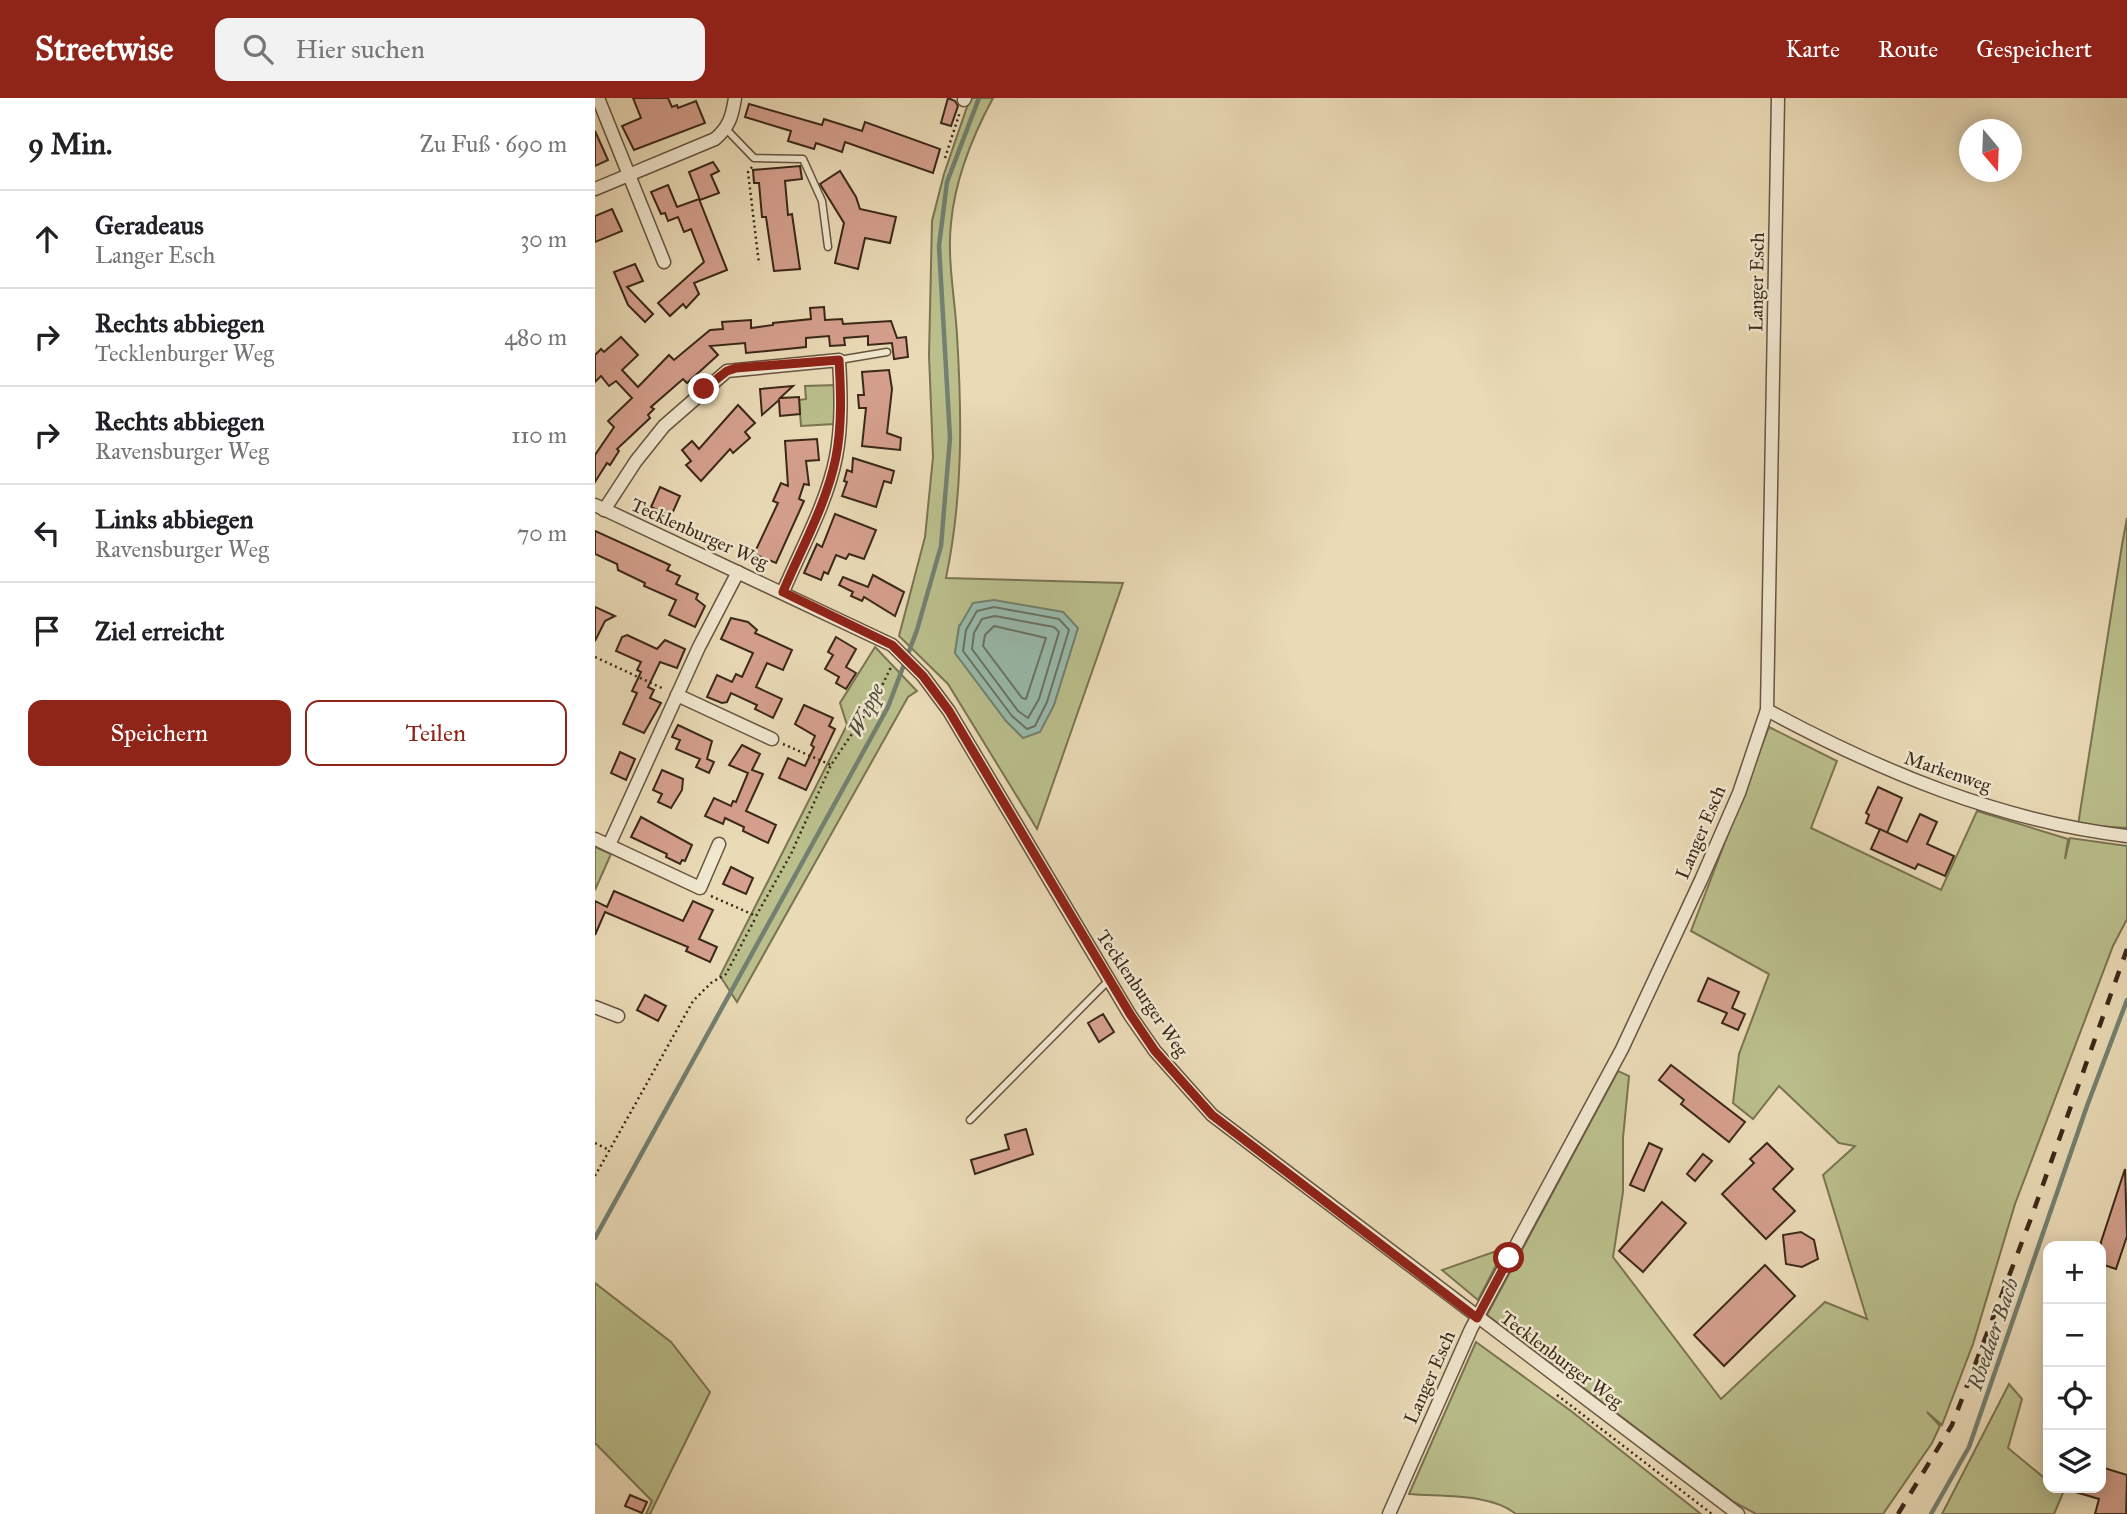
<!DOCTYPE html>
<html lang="de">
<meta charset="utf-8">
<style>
body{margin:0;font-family:"IM FELL Great Primer",serif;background:#f2f2f2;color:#202124}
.controls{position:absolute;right:21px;bottom:21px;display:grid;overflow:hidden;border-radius:14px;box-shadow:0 4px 18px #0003}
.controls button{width:63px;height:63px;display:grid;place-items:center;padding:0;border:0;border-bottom:2px solid #e0e0e0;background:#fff;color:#202124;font:35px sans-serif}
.compass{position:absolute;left:1364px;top:21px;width:63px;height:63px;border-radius:50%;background:#fff;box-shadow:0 4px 18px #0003;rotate:161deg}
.stop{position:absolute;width:21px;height:21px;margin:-16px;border:5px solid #8f2418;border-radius:50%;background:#fff}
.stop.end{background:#8f2418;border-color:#fff;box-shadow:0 2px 7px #0008}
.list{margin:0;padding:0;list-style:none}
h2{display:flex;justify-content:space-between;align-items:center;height:91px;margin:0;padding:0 28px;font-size:30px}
h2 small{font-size:23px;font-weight:400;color:#757577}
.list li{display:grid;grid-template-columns:46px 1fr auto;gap:21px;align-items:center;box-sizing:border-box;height:98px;padding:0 28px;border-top:2px solid #e0e0e0}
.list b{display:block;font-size:26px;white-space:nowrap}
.list p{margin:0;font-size:23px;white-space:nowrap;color:#757577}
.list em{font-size:23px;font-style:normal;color:#757577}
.actions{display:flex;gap:14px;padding:21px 28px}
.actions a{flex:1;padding:16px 0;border:2px solid #8f2418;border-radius:14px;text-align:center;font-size:24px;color:#8f2418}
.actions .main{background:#8f2418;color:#fff}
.icon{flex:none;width:38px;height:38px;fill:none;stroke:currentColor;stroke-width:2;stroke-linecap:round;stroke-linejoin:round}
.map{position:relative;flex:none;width:1532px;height:1416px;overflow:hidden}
header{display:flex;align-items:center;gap:42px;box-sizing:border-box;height:98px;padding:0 35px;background:#8f2418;color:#fff}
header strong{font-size:33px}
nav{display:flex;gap:38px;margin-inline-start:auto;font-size:24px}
.search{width:490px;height:63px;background:#f2f2f2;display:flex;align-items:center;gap:18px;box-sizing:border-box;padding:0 24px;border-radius:14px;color:#757577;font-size:26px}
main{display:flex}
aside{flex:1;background:#fff}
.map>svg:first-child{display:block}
.green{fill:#babf8c;stroke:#7a7452;stroke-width:2;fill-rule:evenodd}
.water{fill:#98bbac;stroke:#738071;stroke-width:2}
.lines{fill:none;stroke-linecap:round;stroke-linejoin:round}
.shore{stroke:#6a7262;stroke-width:2}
.stream{stroke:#738071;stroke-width:4.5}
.building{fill:#d5a08e;stroke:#3b2819;stroke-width:2}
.lane-casing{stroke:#675540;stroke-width:9}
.street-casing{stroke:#675540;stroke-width:15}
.path{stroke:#3b2819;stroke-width:2.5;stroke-dasharray:2 3.5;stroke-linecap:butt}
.lane{stroke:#f1e8d0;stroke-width:6}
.street{stroke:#f1e8d0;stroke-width:12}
.rail{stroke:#3b2819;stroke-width:4.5;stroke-dasharray:12 12;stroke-linecap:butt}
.route{stroke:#8f2418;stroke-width:9}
.labels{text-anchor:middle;stroke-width:5;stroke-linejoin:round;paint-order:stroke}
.street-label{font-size:19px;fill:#3b2819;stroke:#f1e8d0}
.water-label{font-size:21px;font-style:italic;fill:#524d3e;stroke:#f1e8d0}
</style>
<header>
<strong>Streetwise</strong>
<div class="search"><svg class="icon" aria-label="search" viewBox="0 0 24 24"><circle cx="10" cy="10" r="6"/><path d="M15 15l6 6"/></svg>Hier suchen</div>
<nav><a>Karte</a><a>Route</a><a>Gespeichert</a></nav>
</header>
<main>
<aside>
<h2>9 Min.<small>Zu Fuß · 690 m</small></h2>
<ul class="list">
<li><svg class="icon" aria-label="ahead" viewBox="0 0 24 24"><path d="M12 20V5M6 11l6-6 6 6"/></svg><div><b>Geradeaus</b><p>Langer Esch</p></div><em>30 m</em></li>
<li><svg class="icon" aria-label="right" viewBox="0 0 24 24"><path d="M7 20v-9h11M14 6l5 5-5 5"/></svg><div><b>Rechts abbiegen</b><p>Tecklenburger Weg</p></div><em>480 m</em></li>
<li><svg class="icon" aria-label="right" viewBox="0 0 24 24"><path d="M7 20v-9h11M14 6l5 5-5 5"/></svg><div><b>Rechts abbiegen</b><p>Ravensburger Weg</p></div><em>110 m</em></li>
<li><svg class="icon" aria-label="left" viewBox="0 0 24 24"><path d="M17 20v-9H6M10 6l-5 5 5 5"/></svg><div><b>Links abbiegen</b><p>Ravensburger Weg</p></div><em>70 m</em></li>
<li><svg class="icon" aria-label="arrive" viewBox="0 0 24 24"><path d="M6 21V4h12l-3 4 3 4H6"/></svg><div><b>Ziel erreicht</b></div></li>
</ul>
<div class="actions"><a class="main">Speichern</a><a>Teilen</a></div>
</aside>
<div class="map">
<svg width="1532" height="1416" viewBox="0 0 1532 1416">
<rect width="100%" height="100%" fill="#eadbb7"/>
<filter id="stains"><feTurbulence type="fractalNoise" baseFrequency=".00286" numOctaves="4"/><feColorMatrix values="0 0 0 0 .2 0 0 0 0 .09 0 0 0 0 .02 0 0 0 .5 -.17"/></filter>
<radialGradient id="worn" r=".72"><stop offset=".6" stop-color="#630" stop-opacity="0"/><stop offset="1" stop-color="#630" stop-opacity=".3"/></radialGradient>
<g class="green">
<path d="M375 0H398C377 39 360 81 356 125 352 161 360 201 362 237 367 319 368 398 351 480L528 485 442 731 353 586 304 538 330 439 338 359 334 257 337 123 349 76ZM364 529 387 588 360 555Z"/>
<path d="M240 287 239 326 206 328 204 302 211 301 210 288Z"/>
<path d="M1532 420V730L1483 727 1527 447Z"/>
<path d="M280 549 322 593 313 599 142 904 125 878 252 627 245 605Z"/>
<path d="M1174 629 1242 663 1216 730 1346 792 1382 713 1473 741 1470 761 1475 740 1532 748V821L1518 848 1420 1106 1378 1246 1347 1327 1332 1314 1345 1328 1337 1345 1288 1416H1161L1139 1404 892 1217 1023 973 1034 978 1028 1040V1094L1018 1159 1126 1301 1230 1204 1272 1221 1228 1077 1260 1048 1244 1045 1184 988 1158 1021 1138 1005 1144 956 1174 876 1096 833Z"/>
<path d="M0 749 16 756 0 792Z"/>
<path d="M910 1150 883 1202 847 1172Z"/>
<path d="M0 1185 76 1244 115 1294 55 1416H51L57 1403 0 1345Z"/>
<path d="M881 1244 976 1313 1106 1416H921C895 1395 847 1399 814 1396Z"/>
<path d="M1414 1286 1427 1301 1413 1350 1453 1383V1390H1462L1468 1395 1459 1416H1347Z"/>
</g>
<path class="water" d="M399 502 468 514 483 530 459 607 445 634 428 640 411 623 360 555 364 529 378 505Z"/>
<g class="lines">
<g class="shore">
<path d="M399 509 464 521 474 532 452 604 440 628 432 631 417 618 368 553 371 532 382 513Z"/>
<path d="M400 518 459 529 464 534 444 601 433 620 423 613 377 551 379 535 387 521Z"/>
<path d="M399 528 451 540 431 601 427 600 388 548 390 537Z"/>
</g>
<g class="stream">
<path d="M0 1140 293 609 322 532 346 448 355 340 344 148 352 84 384 0"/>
<path d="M1336 1416 1374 1349 1492 1008 1532 902"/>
</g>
</g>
<g class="building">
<path d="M38 0H73L77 9 82 7 83 10 101 3 110 25 39 52 27 28 46 20Z"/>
<path d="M353 0 360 3 363 8 356 28 346 25Z"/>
<path d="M154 6 227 27 229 21 267 33 270 24 345 51 338 75 250 44 247 54 221 45 219 51 193 43 196 33 150 19Z"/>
<path d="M0 33 13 62 0 68Z"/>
<path d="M118 64 124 73 116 77 124 95 105 102 94 74Z"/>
<path d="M205 68 207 81 190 83 193 117 197 116 205 171 179 173 171 119H167L164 85H159L158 72Z"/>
<path d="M245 73 261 99 265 111 301 119 295 145 270 140 263 171 240 165 249 125 225 86Z"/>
<path d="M73 87 82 109 104 101 132 172 99 185 104 196 91 210 88 206 75 218 63 205 109 164 96 131 89 134 83 119 73 123 70 115 66 116 56 94Z"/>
<path d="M17 111 27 133 0 144V118Z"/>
<path d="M40 166 48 183 32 189 58 216 50 224 33 207 19 174Z"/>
<path d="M229 209 230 222 247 221 248 226 296 223 302 240 311 239 313 259 299 261 297 245 273 247V238L249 240 250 247 235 248 234 238 211 240V249L151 255 150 245 115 248 123 257 92 285 88 281 56 309 59 311 53 317 55 320 22 351 24 353 15 367 12 365 0 384V357L19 329 13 323 37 300 21 283 14 288 6 278 0 284V257L6 251 9 254 26 239 43 257 27 272 43 289 74 257 79 262 115 232 128 231 127 224 156 222V230L178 227V225L216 221 215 210Z"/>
<path d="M294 272 297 291 292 335 306 340 305 352 267 348 271 310H264L263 297H269L267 274Z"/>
<path d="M198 288 185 300 204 299 205 316 185 318 184 302 167 317 165 291Z"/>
<path d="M143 307 160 325 150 334 155 340 138 355 135 351 106 383 91 367 96 363 87 352 97 343 104 351Z"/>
<path d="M222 341 224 362 211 363 214 387 209 386 204 401 209 403 181 465 159 456 183 405 178 403 186 385 193 388 190 343Z"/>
<path d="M258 360 299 373 296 385 289 383 281 409 247 398 252 384 249 383 252 372 257 374Z"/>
<path d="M65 389 85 398 76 418 56 409Z"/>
<path d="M240 416 281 432 269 461 254 456 251 461 241 457 233 476 229 474 226 482 209 475 222 446 227 449Z"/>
<path d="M0 433 75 467 72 472 85 478 81 486 103 496 101 501 110 508 100 529 74 517 81 502 49 488 50 485 23 472 22 466 0 456Z"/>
<path d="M278 477 309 494 300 518 269 499 267 503 256 498 258 494 244 487 248 479 273 489Z"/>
<path d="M0 509 20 518 10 523 0 543Z"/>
<path d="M136 520 153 524 162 532 160 535 197 552 188 572 172 565 161 589 187 601 178 620 160 611 162 607 136 595 132 604 127 605 112 599 122 577 137 584 141 576 147 579 158 555 126 541Z"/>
<path d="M32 537 62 551 70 542 90 551 82 570 65 564 53 589 59 592 55 600 66 605 49 635 28 626 42 595 37 593 46 574 42 572 46 564 21 553 27 539Z"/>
<path d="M241 539 261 551 251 569 261 575 251 591 241 585 244 579 230 571 238 557 233 554Z"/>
<path d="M209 607 238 620 234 628 240 631 211 692 184 680 193 660 210 668 219 649 216 647 220 638 200 626Z"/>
<path d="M83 627 117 643 112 661 119 664 114 675 101 669 105 661 81 651 85 642 77 639Z"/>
<path d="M147 647 165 656 157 672 168 676 151 713 181 727 173 745 148 733 149 729 130 720 128 726 110 718 119 700 136 708 138 703 141 704 153 675 134 667Z"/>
<path d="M25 654 40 661 31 682 16 675Z"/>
<path d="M67 672 88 681 87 692 76 710 63 704 67 696 58 692Z"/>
<path d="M1283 689 1307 700 1292 735 1271 725 1274 717 1271 715Z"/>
<path d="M1325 716 1342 724 1332 746 1359 758 1350 778 1323 766 1320 771 1276 751 1285 731 1312 744Z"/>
<path d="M46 719 97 747 90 763 87 762 85 766 71 759 72 756 36 739Z"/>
<path d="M136 769 158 780 151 796 128 786Z"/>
<path d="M19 793 88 823 98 803 118 812 104 841 122 849 115 864 91 853 93 849 10 814 0 837V803L12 809Z"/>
<path d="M1113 880 1144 894 1137 910 1150 916 1143 932 1127 925 1132 915 1103 903Z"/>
<path d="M50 897 71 908 63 923 42 912Z"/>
<path d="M508 916 519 934 504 944 493 925Z"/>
<path d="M1076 967 1150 1024 1134 1044 1086 1006 1089 1002 1064 982Z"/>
<path d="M431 1031 438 1056 380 1076 376 1062 414 1051 410 1037Z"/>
<path d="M1054 1045 1067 1051 1049 1093 1035 1087Z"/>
<path d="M1172 1045 1198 1071 1178 1091 1200 1113 1171 1141 1127 1096 1159 1065 1155 1061Z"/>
<path d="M1108 1056 1117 1063 1100 1083 1092 1076Z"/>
<path d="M1530 1071 1532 1138 1521 1171 1506 1166V1144Z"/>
<path d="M1067 1104 1091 1125 1048 1174 1024 1153Z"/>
<path d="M1206 1134 1219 1142 1223 1161 1207 1169 1191 1166 1188 1137Z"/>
<path d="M1170 1167 1200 1198 1129 1268 1099 1237Z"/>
<path d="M1506 1369 1532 1377 1531 1416H1500L1504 1401 1477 1393V1390H1506Z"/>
<path d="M35 1397 52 1404 47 1415 30 1408Z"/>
</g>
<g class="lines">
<g class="lane-casing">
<g id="lane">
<path d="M131 31 159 60 208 61 227 103 233 149"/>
<path d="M244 262 292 254"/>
<path d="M375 1022 514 882"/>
</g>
</g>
<g class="street-casing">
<g id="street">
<path d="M3 0 69 164"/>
<path d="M369 2 370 0"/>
<path d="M0 91 120 41C134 29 137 19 140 0"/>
<path d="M0 407 297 547 328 578 354 613 535 917 560 953 617 1017 1143 1416"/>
<path d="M9 412 41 363 69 328 132 273 244 262C246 295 247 327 241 359 232 405 206 451 188 494"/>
<path d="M82 597 177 641"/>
<path d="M1172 612C1285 673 1404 723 1532 738"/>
<path d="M0 741 105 790 124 746"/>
<path d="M14 747 104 549 143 474"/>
<path d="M0 909 23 918"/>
<path d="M794 1416 876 1231 1027 951 1106 782 1144 695 1172 612 1183 0"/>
</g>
</g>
<g class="path">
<path d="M350 60 365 14"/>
<path d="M157 69 153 74 164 166"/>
<path d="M0 559 69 591"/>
<path d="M188 646 236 667"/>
<path d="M116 798 161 818 196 756 236 667 281 600 297 567"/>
<path d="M0 1045 14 1052"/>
<path d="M0 1078 98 903 116 885 131 876 161 819"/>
<path d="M962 1297 1117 1416"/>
</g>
<use href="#lane" class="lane"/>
<use href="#street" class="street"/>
<path class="rail" d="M1303 1416 1357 1327 1435 1123 1532 851"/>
</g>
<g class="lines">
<path class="route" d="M109 291 132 273 141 270 244 262C246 295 247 327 241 359 232 405 206 451 188 494L297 547 328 578 354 613 535 916 560 953 617 1017 882 1220 914 1160"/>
</g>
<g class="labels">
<g class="street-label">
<text transform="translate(1161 184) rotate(-89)" y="7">Langer Esch</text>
<text transform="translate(105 435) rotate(24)" y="7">Tecklenburger Weg</text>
<text transform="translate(1353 673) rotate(19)" y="7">Markenweg</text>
<text transform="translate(1105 734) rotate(-67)" y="7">Langer Esch</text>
<text transform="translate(548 895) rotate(56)" y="7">Tecklenburger Weg</text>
<text transform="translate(967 1261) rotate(37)" y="7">Tecklenburger Weg</text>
<text transform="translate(834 1279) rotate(-66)" y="7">Langer Esch</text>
</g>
<g class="water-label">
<text transform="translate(271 612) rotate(-64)" y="7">Wippe</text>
<text transform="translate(1398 1236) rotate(-71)" y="7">Rhedaer Bach</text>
</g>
</g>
<rect width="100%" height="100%" filter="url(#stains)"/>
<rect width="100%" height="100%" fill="url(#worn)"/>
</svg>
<div class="controls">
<button>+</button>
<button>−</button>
<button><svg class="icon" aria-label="locate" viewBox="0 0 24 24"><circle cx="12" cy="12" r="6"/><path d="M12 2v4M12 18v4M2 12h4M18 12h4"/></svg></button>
<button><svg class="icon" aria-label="layers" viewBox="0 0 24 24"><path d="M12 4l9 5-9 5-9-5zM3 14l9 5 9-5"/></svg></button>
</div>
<svg class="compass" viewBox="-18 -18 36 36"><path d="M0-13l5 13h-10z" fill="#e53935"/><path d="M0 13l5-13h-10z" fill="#757577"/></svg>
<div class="stop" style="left:914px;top:1160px"></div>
<div class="stop end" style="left:109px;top:291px"></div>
</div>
</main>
